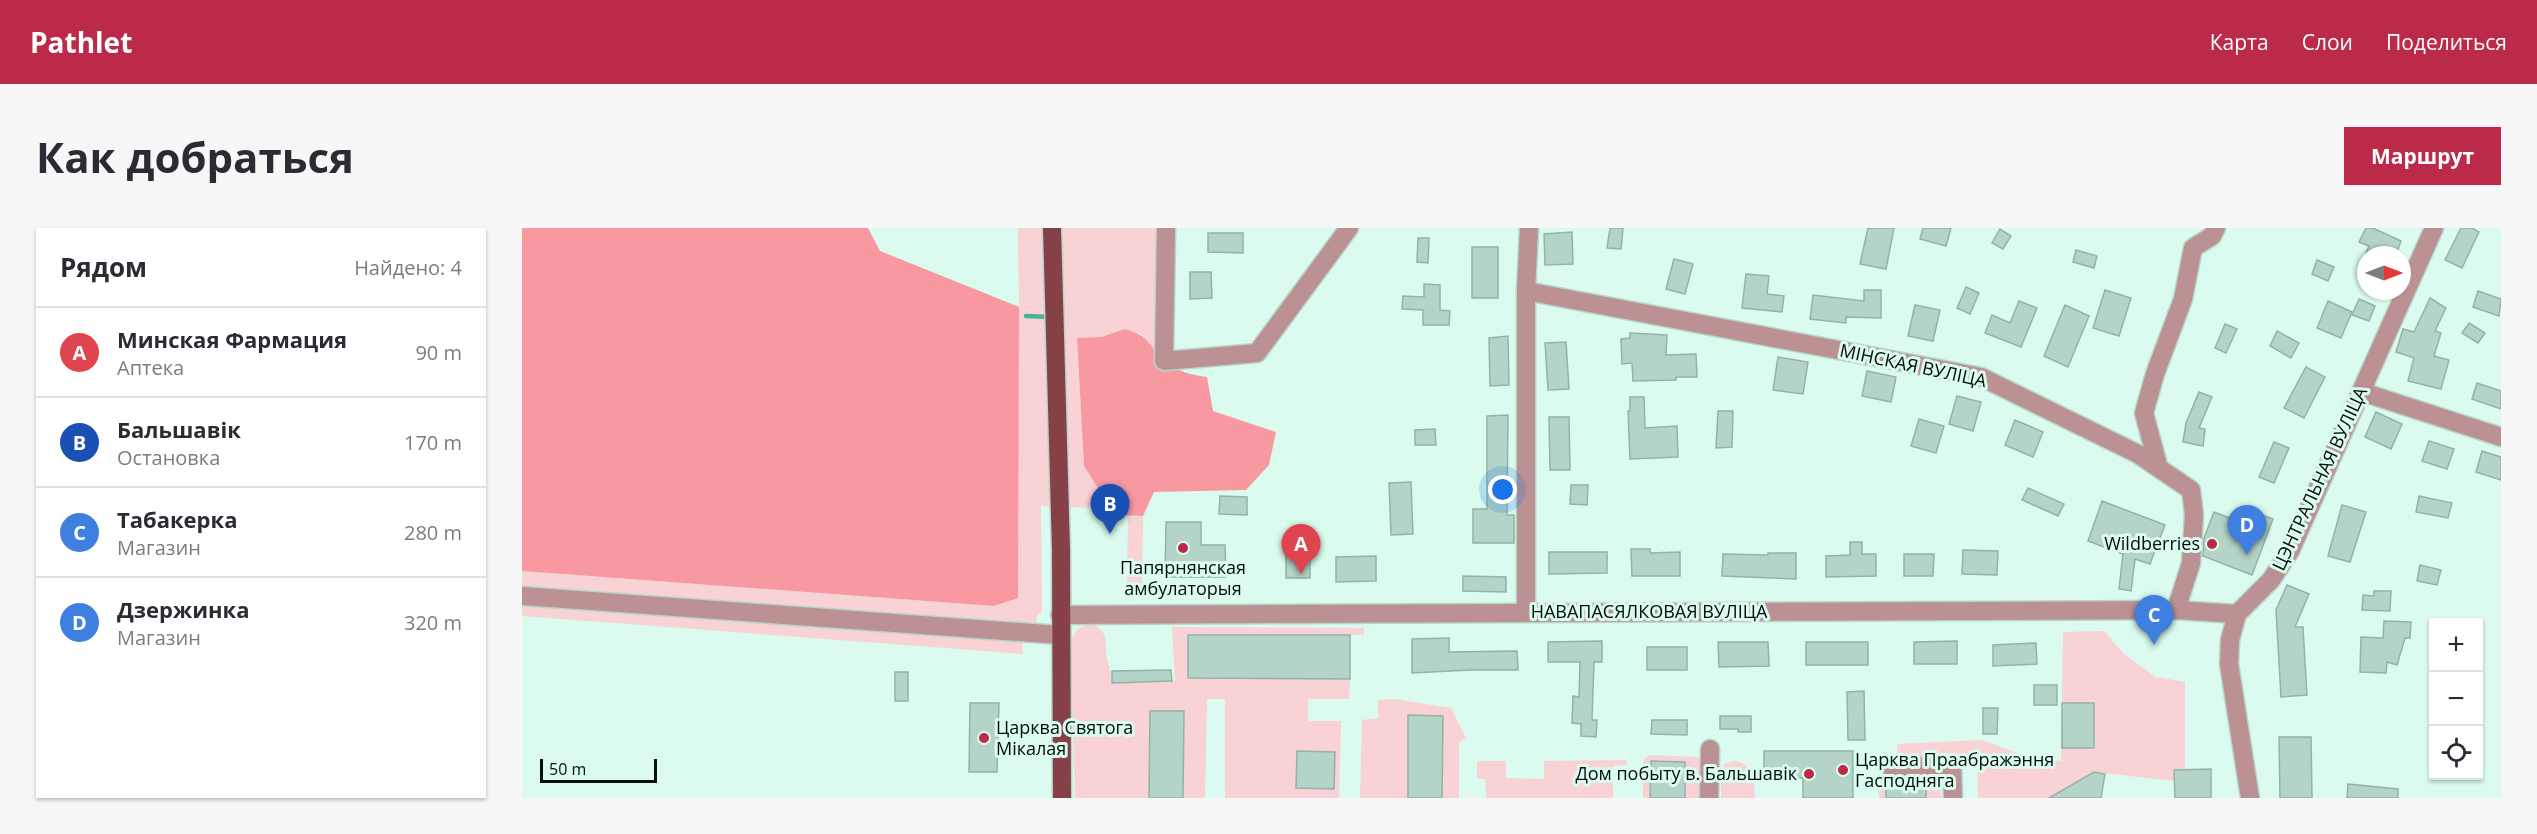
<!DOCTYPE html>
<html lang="ru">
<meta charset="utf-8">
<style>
body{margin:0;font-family:"Open Sans",sans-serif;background:#f7f7f7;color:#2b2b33}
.controls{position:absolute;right:18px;bottom:18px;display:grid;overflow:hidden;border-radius:0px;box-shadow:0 2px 4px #0004}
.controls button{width:54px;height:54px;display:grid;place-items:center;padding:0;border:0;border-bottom:2px solid #e1e1e2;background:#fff;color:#2b2b33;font:30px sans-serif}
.compass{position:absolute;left:1835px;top:18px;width:54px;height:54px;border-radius:50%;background:#fff;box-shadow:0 2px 4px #0004;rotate:90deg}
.scale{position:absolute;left:18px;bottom:15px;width:117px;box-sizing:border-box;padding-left:6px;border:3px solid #040e0a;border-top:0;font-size:16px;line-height:21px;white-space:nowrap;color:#040e0a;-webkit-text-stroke:4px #dafbee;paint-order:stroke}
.you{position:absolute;left:981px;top:262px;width:21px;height:21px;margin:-15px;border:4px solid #fff;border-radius:50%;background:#1a73e8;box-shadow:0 0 0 9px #1a73e833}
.badge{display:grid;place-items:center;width:39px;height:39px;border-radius:50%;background:#bb2a49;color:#fff;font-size:20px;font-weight:700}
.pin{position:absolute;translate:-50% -50px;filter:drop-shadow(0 2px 3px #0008)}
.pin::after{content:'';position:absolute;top:32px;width:21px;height:18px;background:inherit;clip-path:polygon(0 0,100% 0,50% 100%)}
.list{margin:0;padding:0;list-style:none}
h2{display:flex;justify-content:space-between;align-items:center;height:78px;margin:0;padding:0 24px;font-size:26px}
h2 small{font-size:20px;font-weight:400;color:#7c7c81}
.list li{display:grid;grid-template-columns:39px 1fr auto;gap:18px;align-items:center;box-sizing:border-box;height:90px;padding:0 24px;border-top:2px solid #e1e1e2}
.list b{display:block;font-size:22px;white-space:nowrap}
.list p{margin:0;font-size:20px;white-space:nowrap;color:#7c7c81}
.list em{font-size:20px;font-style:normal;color:#7c7c81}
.icon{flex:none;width:33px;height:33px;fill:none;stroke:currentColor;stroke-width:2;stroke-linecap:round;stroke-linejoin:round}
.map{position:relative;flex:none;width:1979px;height:570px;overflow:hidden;border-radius:0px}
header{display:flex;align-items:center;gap:36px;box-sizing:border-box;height:84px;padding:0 30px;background:#bb2a49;color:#fff}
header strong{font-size:28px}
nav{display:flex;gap:33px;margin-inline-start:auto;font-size:21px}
.intro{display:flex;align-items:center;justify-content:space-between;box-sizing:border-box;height:144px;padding:0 36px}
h1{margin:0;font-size:42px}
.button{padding:15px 27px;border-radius:0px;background:#bb2a49;color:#fff;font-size:21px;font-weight:700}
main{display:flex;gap:36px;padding:0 36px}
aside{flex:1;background:#fff;border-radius:0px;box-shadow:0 2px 4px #0004}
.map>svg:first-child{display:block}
.green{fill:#f8d2d4}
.forest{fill:#f899a2}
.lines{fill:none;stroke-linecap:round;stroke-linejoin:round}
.stream{stroke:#45b493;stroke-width:4.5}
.building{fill:#b3d4c7;stroke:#93b3a6;stroke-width:1.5}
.minor-casing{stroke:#b8d5ca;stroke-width:21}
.major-casing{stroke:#b8d5ca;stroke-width:21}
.minor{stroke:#bb9194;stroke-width:18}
.major{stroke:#864048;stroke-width:18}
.poi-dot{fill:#bb2a49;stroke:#dafbee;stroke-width:2}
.labels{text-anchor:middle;stroke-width:6;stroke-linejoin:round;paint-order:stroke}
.street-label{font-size:18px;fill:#040e0a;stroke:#dafbee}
.poi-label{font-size:18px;fill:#040e0a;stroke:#dafbee;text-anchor:end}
</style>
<header>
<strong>Pathlet</strong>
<nav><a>Карта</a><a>Слои</a><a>Поделиться</a></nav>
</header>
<div class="intro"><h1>Как добраться</h1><a class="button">Маршрут</a></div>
<main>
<aside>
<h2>Рядом<small>Найдено: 4</small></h2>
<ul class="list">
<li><span class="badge" style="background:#e0444e">A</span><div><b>Минская Фармация</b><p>Аптека</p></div><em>90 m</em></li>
<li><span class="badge" style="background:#1a4fb4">B</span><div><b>Бальшавік</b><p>Остановка</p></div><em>170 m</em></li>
<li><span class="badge" style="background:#3f7fe0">C</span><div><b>Табакерка</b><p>Магазин</p></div><em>280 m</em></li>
<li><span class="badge" style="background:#3f7fe0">D</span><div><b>Дзержинка</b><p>Магазин</p></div><em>320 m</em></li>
</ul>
</aside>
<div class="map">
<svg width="1979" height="570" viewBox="0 0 1979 570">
<rect width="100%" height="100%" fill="#dafbee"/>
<g class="green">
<path d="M496 0H644L642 133 619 106 604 101 579 109 555 110 562 238 583 271 585 287 569 280 519 278 520 384 515 388 514 405 499 403 501 426 0 388V343L472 378 495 370 497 79Z"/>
<path d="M621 288 620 362H605L606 289Z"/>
<path d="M570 394C589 409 582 411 585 432 587 440 590 446 590 455L653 453 650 399 842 400V407H666V450L828 451 827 471H786V493H819L817 570H703V471H685L683 570H661L662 483H628L627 570H553L548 412 556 401Z"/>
<path d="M1582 403 1603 427 1634 449 1663 454V542H1652V553L1572 544 1541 562V570H1456L1455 528 1376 529 1375 516 1460 512 1509 530 1539 533 1541 404Z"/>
<path d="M872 471 929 480 944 510 937 514V570H838L840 492 856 490V472Z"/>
<path d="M1128 527 1175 529 1180 536V570H1121V532Z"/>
<path d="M1105 532V537L1091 538V570H964L963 551H955V533H984V550L1022 551V533Z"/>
<path d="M1210 533C1232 534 1232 551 1233 570H1199V546L1202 536Z"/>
<path d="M1419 547V570H1357L1356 548Z"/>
</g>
<g class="forest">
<path d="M0 0H346L358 23 497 79 496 370 472 378 0 343Z"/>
<path d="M603 101C628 108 625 116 642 132 653 143 670 147 685 149L691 183 754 204 747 237 724 262 632 264 621 288 585 287 583 271 562 238 555 110 579 109Z"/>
</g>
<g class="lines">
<path class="stream" d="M504 88 529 89"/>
</g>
<g class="building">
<path d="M1088 0H1101L1099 21 1085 20Z"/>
<path d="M1346 0H1372L1364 41 1338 36Z"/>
<path d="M1401 0H1429L1424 18 1398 11Z"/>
<path d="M1844 0H1851L1879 13 1874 27H1843L1847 18 1837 14Z"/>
<path d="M1939 0H1950L1957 4 1940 40 1923 32Z"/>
<path d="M1478 1 1489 8 1481 21 1470 15Z"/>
<path d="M1050 4 1051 36 1023 37 1022 6Z"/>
<path d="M686 5H721V25L686 24Z"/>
<path d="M896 10H907L906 35 895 34Z"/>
<rect x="950" y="19" width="26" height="51"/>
<path d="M1554 22 1575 28 1572 40 1551 34Z"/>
<path d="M1152 31 1171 36 1163 66 1144 61Z"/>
<path d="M1795 32 1812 39 1806 53 1790 46Z"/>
<path d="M668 44H689L690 70 668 71Z"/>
<path d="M1224 46 1247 48 1245 66 1262 68 1260 84 1220 80Z"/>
<path d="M902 56 918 57V82L928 83 927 97H901V82L880 81 881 68 902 69Z"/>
<path d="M1444 59 1457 65 1448 86 1435 80Z"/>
<path d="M1342 62H1359V90L1324 89V95L1288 91 1291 67 1342 73Z"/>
<path d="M1583 62 1609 70 1597 108 1571 100Z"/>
<path d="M1956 63 1979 71 1977 88 1951 79Z"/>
<path d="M1908 70 1924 80 1913 103 1919 105 1912 128 1927 132 1919 161 1886 153 1892 130 1874 124 1881 101 1892 104Z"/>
<path d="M1837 71 1853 78 1847 93 1830 87Z"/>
<path d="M1497 73 1515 80 1499 119 1463 105 1470 87 1488 95Z"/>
<path d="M1806 73 1830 84 1819 110 1795 100Z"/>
<path d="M1393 77 1418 82 1411 113 1386 108Z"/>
<path d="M1543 77 1567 88 1546 139 1522 128Z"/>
<path d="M1947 95 1963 105 1956 115 1940 105Z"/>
<path d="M1703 96 1715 101 1704 125 1693 120Z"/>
<path d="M1755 103 1777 115 1769 130 1748 118Z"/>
<path d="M1108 105 1145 107 1144 127 1174 126 1175 149H1154V152L1111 153 1110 135 1100 136 1099 111 1108 110Z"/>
<path d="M986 108 987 157 968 158 967 110Z"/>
<path d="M1044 114 1047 161 1026 162 1023 115Z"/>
<path d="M1256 129 1286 134 1281 166 1251 162Z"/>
<path d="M1784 139 1803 149 1782 190 1762 180Z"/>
<path d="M1345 143 1374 149 1369 174 1340 168Z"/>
<path d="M1955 155 1979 163V181L1950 171Z"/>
<path d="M1677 164 1690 169 1677 200 1683 201 1681 218 1661 214 1664 195Z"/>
<path d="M1435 168 1459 174 1451 203 1427 196Z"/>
<path d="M1108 169H1122L1123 200 1155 198 1156 229 1108 231 1106 183H1108Z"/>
<path d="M1196 183H1211L1210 219 1194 220Z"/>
<path d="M1854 184 1880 196 1869 221 1843 209Z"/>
<path d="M986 187 985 287H992V315H951V281H965V188Z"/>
<path d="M1027 189H1047L1048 242H1028Z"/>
<path d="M1397 191 1422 198 1414 225 1389 218Z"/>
<path d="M1493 192 1521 204 1511 229 1483 217Z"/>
<path d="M913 201 914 217H893V202Z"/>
<path d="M1907 213 1932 221 1925 241 1900 233Z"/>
<path d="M1752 214 1767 220 1752 255 1737 249Z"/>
<path d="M1960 223 1979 229V252L1954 244Z"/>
<path d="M889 254 891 306 869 307 867 255Z"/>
<path d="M1049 257H1066L1065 277 1048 276Z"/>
<path d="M1506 260 1542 276 1536 288 1500 272Z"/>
<path d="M698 268 725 269V287L697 286Z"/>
<path d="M1897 268 1930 275 1926 290 1894 284Z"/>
<path d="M1580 273 1643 297 1628 336 1613 331 1609 363 1597 361 1601 326 1566 313Z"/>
<path d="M1820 277 1844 284 1828 334 1806 328Z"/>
<path d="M1727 282 1751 291 1730 347 1681 328 1682 310 1692 284 1721 295Z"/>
<path d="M644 294H679V317H703L704 349H643Z"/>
<path d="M1328 314H1340V326H1354V348L1304 349V328L1328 327Z"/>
<path d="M1109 321H1128V325L1158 324V348H1110Z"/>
<path d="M1441 322 1476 323 1475 347 1440 346Z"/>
<path d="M1027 324H1085V345L1027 346Z"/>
<path d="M1246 325H1274V351L1200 348 1201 326 1246 327Z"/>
<rect x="764" y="326" width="24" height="24"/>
<path d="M1382 326H1412L1411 348H1382Z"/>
<path d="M854 328V353L814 354V329Z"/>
<path d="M1898 337 1919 342 1915 357 1895 353Z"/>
<path d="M941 348 984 349V364L941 363Z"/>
<path d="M1765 357 1787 366 1773 399H1781L1785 467 1759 469 1754 382Z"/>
<path d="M1852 363H1869L1868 383 1840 382 1841 367 1852 368Z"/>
<path d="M1862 393 1889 394 1888 410H1883L1875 437 1865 434 1864 445 1838 444 1839 409 1861 410Z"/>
<path d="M666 407H828V451L666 450Z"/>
<path d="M927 410V424L995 423 996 442H949L890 445V411Z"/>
<path d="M1080 413V434H1072L1070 492H1075L1074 509 1059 508V496L1050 495 1051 468 1057 469 1058 434H1026V414Z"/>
<path d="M1435 413V436H1392V414Z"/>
<path d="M1196 414H1246L1247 438 1197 439Z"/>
<rect x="1284" y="414" width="62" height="23"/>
<path d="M1514 415 1515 436 1471 438V417Z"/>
<rect x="1125" y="419" width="40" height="23"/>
<path d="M649 442 650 453 590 455V443Z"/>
<rect x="373" y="444" width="13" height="29"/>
<rect x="1512" y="457" width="23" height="20"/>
<path d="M1342 463 1343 512H1326L1325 464Z"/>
<path d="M448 475H477L475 544H447Z"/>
<rect x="1540" y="475" width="32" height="45"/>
<path d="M1461 480H1476L1475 506H1461Z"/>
<path d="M628 483H662L661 570H627Z"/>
<path d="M886 487 921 488 920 570H886Z"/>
<path d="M1198 488H1229V504H1216V501H1198Z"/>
<path d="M1130 492H1165V507L1129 506Z"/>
<path d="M1757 509H1789L1790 570H1758Z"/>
<path d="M775 523 813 524 812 561 774 560Z"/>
<path d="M1242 523H1331V570H1281V550H1242Z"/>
<path d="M1129 533 1163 534V570H1128Z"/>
<path d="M1689 541V570H1653L1652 542Z"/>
<path d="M1572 544 1583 546 1579 570H1527Z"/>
<path d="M1364 553 1404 554V570H1364Z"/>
<path d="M1826 556 1876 561V570H1825Z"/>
</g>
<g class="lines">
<g class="minor-casing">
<g id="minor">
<path d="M644 0 642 133 735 125 827 0"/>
<path d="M1004 63 1459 149 1616 226 1669 262 1672 287 1669 335 1654 382"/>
<path d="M1840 164 1979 209"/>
<path d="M1636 237 1622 185 1633 146 1661 71 1671 20 1690 8 1694 0"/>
<path d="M0 368 538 407"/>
<path d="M1004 384V63L1007 0"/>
<path d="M538 387 1654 382 1715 386"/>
<path d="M1368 539 1430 538 1431 570"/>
<path d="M1187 570 1188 521"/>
<path d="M1728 570 1707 436 1708 412 1715 386 1749 352 1768 323 1912 0"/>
</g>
</g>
<g class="major-casing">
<path id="major" d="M530 0 539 322 540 570"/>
</g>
<use href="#minor" class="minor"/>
<use href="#major" class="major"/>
</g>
<g class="poi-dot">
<circle cx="1690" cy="316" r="6"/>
<circle cx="661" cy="320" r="6"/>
<circle cx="462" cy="510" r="6"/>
<circle cx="1321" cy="542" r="6"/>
<circle cx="1287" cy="546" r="6"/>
</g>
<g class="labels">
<g class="street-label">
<text transform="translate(1391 138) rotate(12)" y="6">МІНСКАЯ ВУЛІЦА</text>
<text transform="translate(1798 251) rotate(-65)" y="6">ЦЭНТРАЛЬНАЯ ВУЛІЦА</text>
<text x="1127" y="390">НАВАПАСЯЛКОВАЯ ВУЛІЦА</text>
</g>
<g class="poi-label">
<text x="1678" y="322">Wildberries</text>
<text x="661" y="346" text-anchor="middle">Папярнянская<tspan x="661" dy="21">амбулаторыя</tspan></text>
<text x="474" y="506" text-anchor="start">Царква Святога<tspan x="474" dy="21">Мікалая</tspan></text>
<text x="1333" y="538" text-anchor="start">Царква Праабражэння<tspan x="1333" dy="21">Гасподняга</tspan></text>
<text x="1275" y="552">Дом побыту в. Бальшавік</text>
</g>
</g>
</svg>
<div class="controls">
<button>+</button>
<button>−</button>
<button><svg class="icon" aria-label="locate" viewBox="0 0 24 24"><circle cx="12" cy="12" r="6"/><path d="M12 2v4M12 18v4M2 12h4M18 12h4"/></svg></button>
</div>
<svg class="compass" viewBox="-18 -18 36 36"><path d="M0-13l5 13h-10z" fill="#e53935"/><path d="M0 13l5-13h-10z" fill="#7c7c81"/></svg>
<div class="scale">50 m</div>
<div class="you"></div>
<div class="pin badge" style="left:779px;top:346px;background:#e0444e">A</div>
<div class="pin badge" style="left:588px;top:306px;background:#1a4fb4">B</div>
<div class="pin badge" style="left:1632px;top:417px;background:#3f7fe0">C</div>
<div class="pin badge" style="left:1725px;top:327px;background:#3f7fe0">D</div>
</div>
</main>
